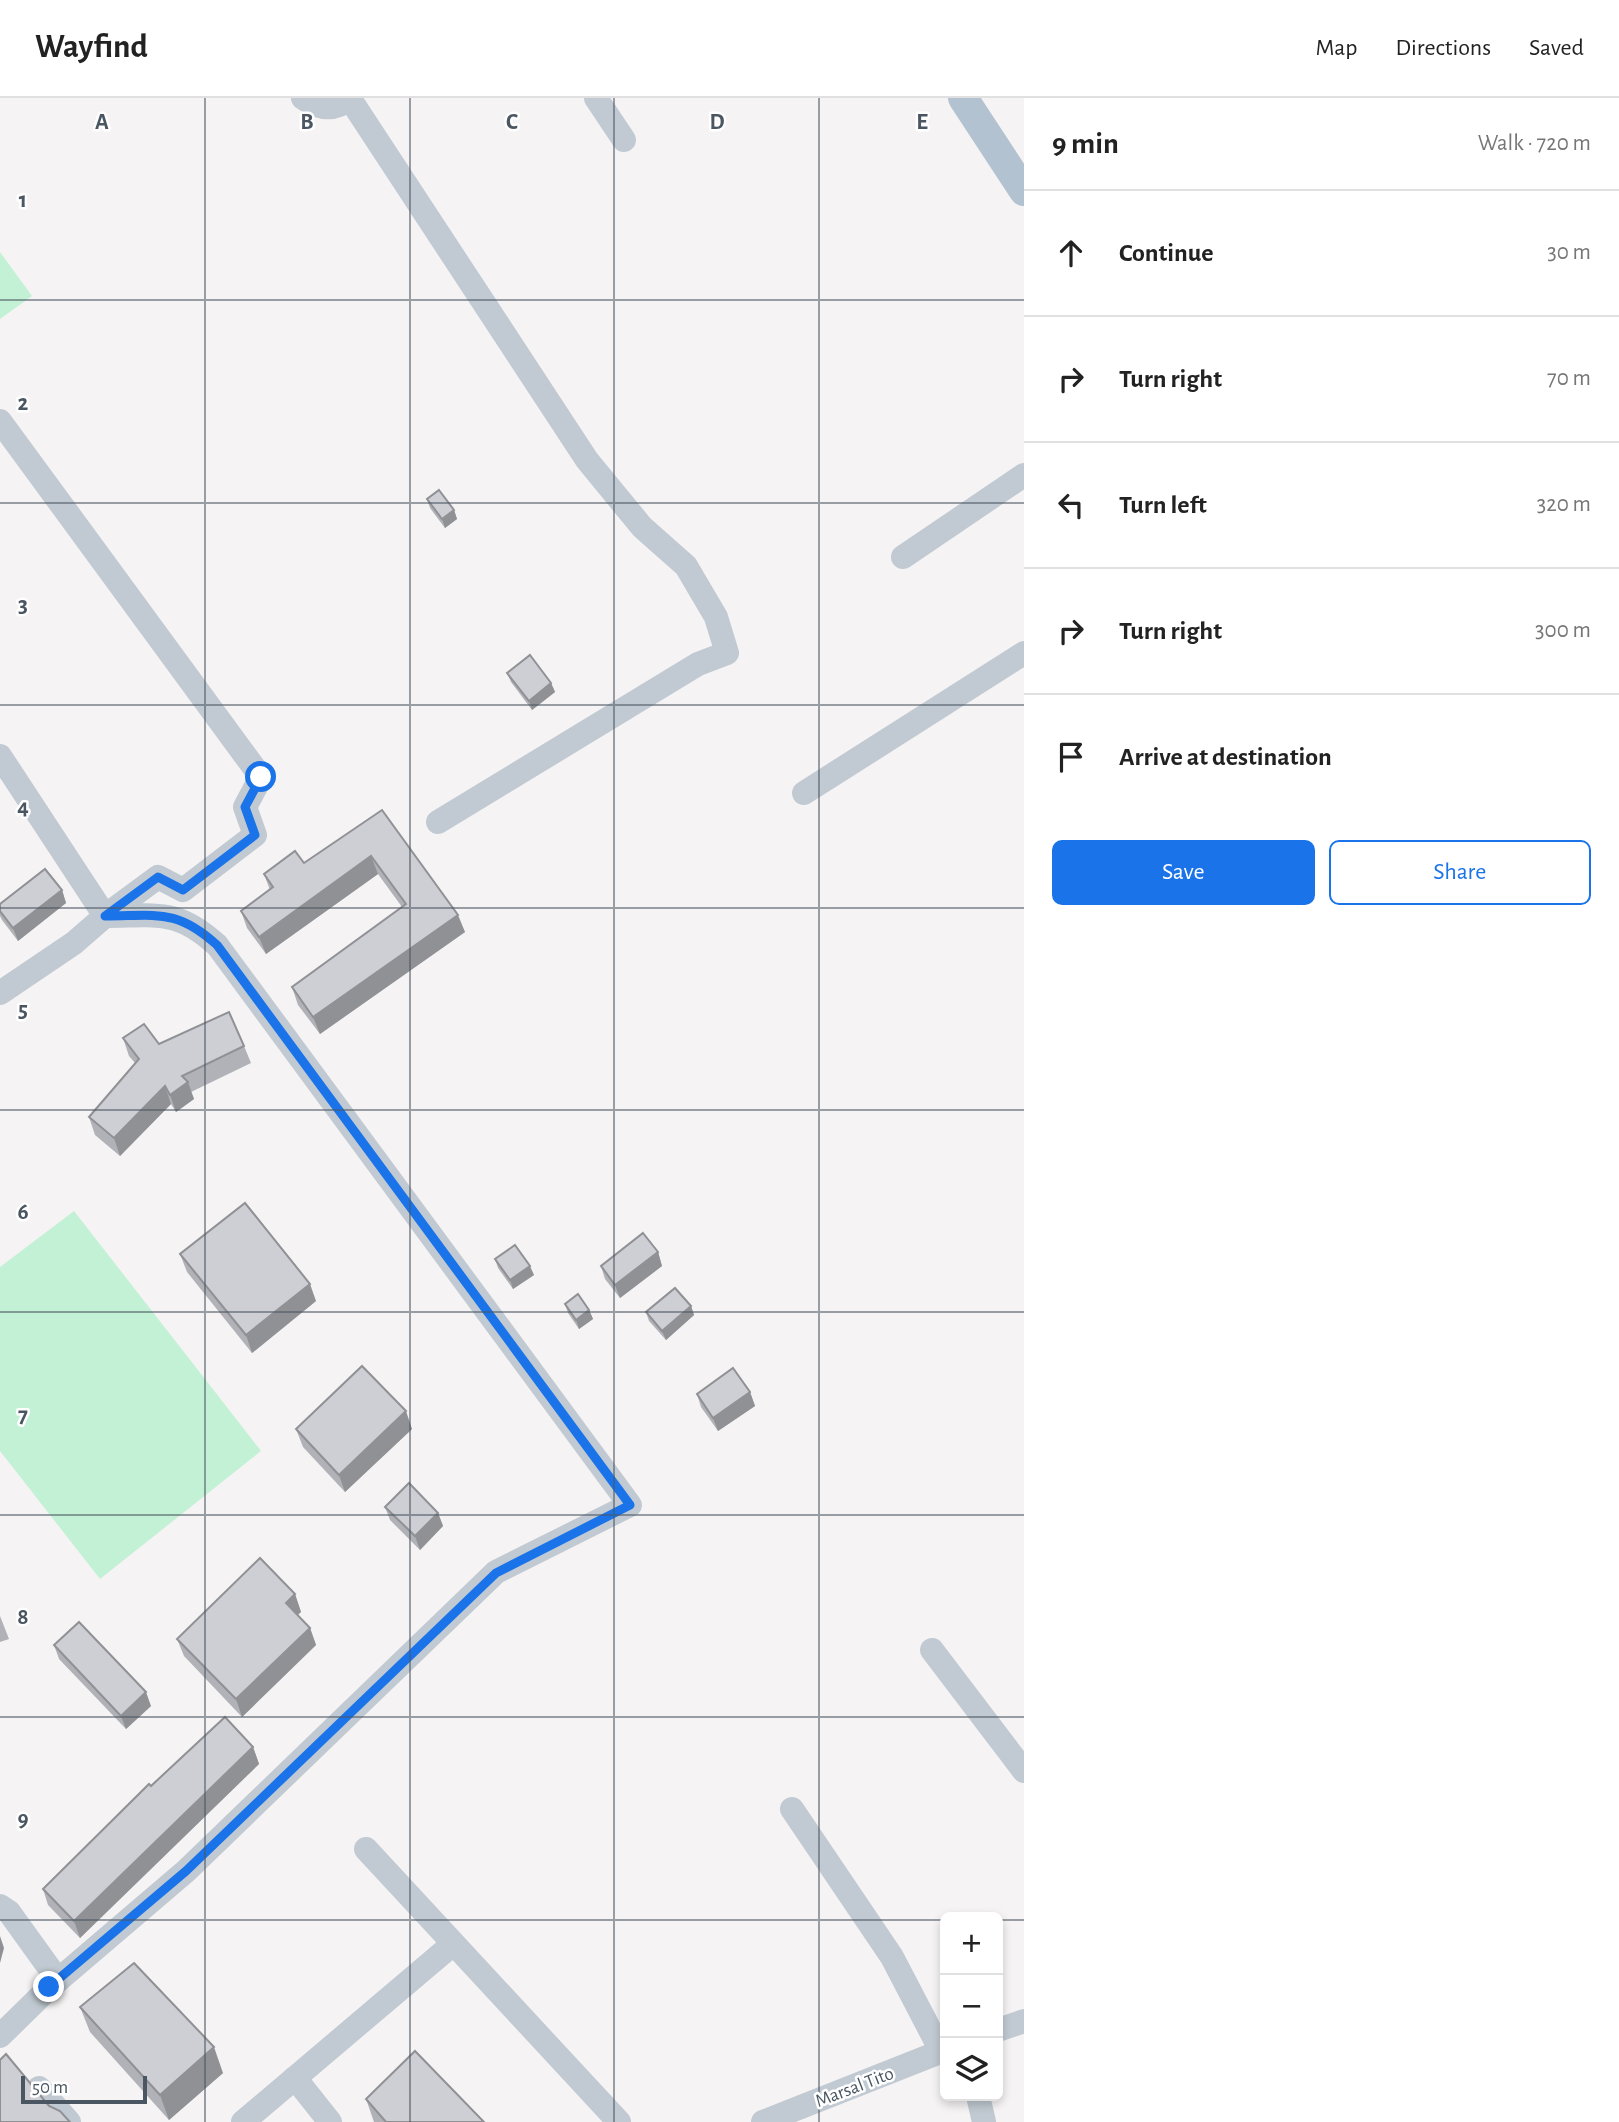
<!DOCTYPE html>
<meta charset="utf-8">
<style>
body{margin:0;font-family:"Alegreya Sans",sans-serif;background:#f6f6f6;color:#222}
.controls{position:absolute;right:21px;bottom:21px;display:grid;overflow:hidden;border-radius:10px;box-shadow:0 4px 10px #0003}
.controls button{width:63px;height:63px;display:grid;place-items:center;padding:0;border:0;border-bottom:2px solid #e0e0e0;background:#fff;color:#222;font:35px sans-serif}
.scale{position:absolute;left:21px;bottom:18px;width:126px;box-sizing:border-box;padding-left:7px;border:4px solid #4a5661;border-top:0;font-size:19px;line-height:24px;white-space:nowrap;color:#4a5661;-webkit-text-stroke:5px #fff;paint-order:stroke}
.stop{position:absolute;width:21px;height:21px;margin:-16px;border:5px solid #1a73e8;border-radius:50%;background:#fff}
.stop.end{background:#1a73e8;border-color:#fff;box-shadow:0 2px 7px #0008}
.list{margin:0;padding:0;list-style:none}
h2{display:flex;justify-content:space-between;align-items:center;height:91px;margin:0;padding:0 28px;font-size:30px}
h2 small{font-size:23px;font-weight:400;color:#767676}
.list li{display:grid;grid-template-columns:46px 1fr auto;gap:21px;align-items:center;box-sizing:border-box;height:126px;padding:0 28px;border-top:2px solid #e0e0e0}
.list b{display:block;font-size:26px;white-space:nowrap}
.list em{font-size:23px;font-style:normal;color:#767676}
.actions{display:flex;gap:14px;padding:21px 28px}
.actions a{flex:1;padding:16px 0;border:2px solid #1a73e8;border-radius:10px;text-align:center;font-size:24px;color:#1a73e8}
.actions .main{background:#1a73e8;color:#fff}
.icon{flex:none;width:38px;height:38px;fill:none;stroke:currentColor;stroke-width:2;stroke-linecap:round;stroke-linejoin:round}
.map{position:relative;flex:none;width:1024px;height:2024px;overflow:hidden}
header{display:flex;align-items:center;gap:42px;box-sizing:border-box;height:98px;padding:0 35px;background:#fff;border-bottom:2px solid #e0e0e0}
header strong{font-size:33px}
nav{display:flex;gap:38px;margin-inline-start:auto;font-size:24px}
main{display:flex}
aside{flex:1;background:#fff}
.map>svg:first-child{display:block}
.green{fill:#c3f1d5}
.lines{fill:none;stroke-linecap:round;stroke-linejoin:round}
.minor{stroke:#c1cad2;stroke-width:24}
.major{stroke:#b3c2d1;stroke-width:30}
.wall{fill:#b0b2b7}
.shaded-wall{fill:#909195}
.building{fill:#cdcfd5;stroke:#909195;stroke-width:2}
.route{stroke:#1a73e8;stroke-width:9}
.grid{fill:none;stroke:#4a5661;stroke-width:2;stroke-opacity:0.55}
.labels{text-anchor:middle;stroke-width:5;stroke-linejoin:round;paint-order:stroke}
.street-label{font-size:19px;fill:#4a5661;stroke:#fff}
.grid-label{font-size:23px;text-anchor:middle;font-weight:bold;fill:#4a5661;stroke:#fff;stroke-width:5;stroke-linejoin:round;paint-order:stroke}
</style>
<header>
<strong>Wayfind</strong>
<nav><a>Map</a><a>Directions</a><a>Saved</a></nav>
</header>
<main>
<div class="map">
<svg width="1024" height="2024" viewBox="0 0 1024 2024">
<rect width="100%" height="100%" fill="#f5f3f3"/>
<g class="green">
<path d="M0 154 32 198 0 221Z"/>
<path d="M74 1113 261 1353 100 1481 0 1353V1169Z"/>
</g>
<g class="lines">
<g class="minor">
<path d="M303 0C320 12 335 13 351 0"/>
<path d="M596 0 624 42"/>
<path d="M350 1 587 362 642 429 686 468 716 519 727 555 698 566 438 724"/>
<path d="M0 323 261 679 245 709 255 737 183 792 158 779 105 818 0 658"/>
<path d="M903 459 1024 377"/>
<path d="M804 695 1024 555"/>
<path d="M0 895 74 845 105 818C157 818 176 810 217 847L630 1407 496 1474 186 1773 49 1890 0 1938"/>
<path d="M932 1552 1024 1673"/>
<path d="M792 1711 892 1859 941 1953"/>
<path d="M366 1751 619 2024"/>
<path d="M0 1808 9 1814 58 1882"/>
<path d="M998 1932 1024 1923"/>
<path d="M295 1980 330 2024"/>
<path d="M39 1990 69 2024"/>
<path d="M978 1998 984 2024"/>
<path d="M243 2024 453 1846"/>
<path d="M763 2024 945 1952"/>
</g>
<path class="major" d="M963 0 1024 93"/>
</g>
<g class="wall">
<path d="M427 401 454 412 457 421 445 430 430 410Z"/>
<path d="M507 575 551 585 555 594 532 612 511 584Z"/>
<path d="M382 712 465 834 320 936 298 907 292 889 402 809 378 776 266 856 247 830 241 813 270 792 264 776 304 765Z"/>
<path d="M62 792 66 805 18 843 2 822 0 818V806Z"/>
<path d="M123 940 159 946 244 948 251 965 191 994 194 1001 176 1014 171 1006 120 1058 95 1037 89 1019 135 965 129 958Z"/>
<path d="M658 1154 662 1168 620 1200 605 1181 601 1168Z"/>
<path d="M180 1156 316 1203 252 1255 187 1174Z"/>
<path d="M495 1161 534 1177 513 1191 498 1170Z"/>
<path d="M565 1206 589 1212 593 1221 579 1231 568 1215Z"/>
<path d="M691 1208 694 1217 666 1242 649 1223 646 1214Z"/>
<path d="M750 1294 755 1308 718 1333 701 1309 697 1296Z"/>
<path d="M296 1331H412L345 1394 303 1349Z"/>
<path d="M385 1409 438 1415 443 1428 420 1452 390 1422Z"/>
<path d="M295 1496 301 1514 297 1517 310 1530 316 1547 242 1619 184 1558 177 1541Z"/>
<path d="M0 1518 9 1541 0 1544Z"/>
<path d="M54 1547 151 1608 126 1631 59 1561Z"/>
<path d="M253 1649 259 1666 80 1840 48 1807 43 1791 151 1688Z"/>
<path d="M80 1909 223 1975 169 2022 90 1934Z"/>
<path d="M366 2001 484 2024H374Z"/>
</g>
<g class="shaded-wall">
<path d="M454 412 457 421 445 430 442 421Z"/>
<path d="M551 585 555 594 532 612 529 603Z"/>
<path d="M371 758 378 776 266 856 259 839Z"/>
<path d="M62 792 66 805 18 843 13 830Z"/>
<path d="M458 817 465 834 320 936 313 919Z"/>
<path d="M188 984 194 1001 176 1014 170 997Z"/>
<path d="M165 988 171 1006 120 1058 114 1040Z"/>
<path d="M658 1154 662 1168 620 1200 615 1187Z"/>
<path d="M530 1168 534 1177 513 1191 510 1182Z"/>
<path d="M310 1186 316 1203 252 1255 246 1237Z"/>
<path d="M691 1208 694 1217 666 1242 662 1233Z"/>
<path d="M589 1212 593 1221 579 1231 576 1222Z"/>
<path d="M750 1294 755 1308 718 1333 713 1320Z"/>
<path d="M406 1313 412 1331 345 1394 339 1377Z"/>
<path d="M438 1415 443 1428 420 1452 415 1438Z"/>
<path d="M295 1496 301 1514 292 1522 286 1505Z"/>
<path d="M310 1530 316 1547 242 1619 236 1601Z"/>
<path d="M146 1594 151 1608 126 1631 121 1618Z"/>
<path d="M253 1649 259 1666 80 1840 74 1823Z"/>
<path d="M0 1838 4 1850 0 1865Z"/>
<path d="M214 1949 223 1975 169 2022 160 1997Z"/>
</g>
<g class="building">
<path d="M439 392 454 412 442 421 427 401Z"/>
<path d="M530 557 551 585 529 603 507 575Z"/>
<path d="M382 712 458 817 313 919 292 889 406 806 371 758 259 839 241 813 273 789 264 776 295 753 304 765Z"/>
<path d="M45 771 62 792 13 830 0 813V806Z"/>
<path d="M229 914 244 948 182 978 188 984 170 997 165 988 114 1040 89 1019 139 961 123 940 144 926 159 946Z"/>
<path d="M245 1105 310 1186 246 1237 180 1156Z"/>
<path d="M643 1135 658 1154 615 1187 601 1168Z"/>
<path d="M515 1147 530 1168 510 1182 495 1161Z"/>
<path d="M675 1190 691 1208 662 1233 646 1214Z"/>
<path d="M578 1196 589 1212 576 1222 565 1206Z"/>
<path d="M362 1268 406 1313 339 1377 296 1331Z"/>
<path d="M733 1270 750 1294 713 1320 697 1296Z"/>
<path d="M409 1385 438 1415 415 1438 385 1409Z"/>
<path d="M260 1460 295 1496 286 1505 310 1530 236 1601 177 1541Z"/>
<path d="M79 1524 146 1594 121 1618 54 1547Z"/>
<path d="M225 1619 253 1649 74 1823 43 1791 149 1686 151 1688Z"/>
<path d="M134 1865 214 1949 160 1997 80 1909Z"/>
<path d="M415 1953 484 2024H386L366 2001Z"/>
<path d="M6 1956 49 2008 60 2013 70 2024H0V1962Z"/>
</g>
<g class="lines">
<path class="route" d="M49 1889 186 1773 496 1475 630 1407 217 847C176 810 157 818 105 818L158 779 183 792 255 737 245 709 261 679"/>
</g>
<path class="grid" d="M205 0V2024M410 0V2024M614 0V2024M819 0V2024M0 202H1024M0 405H1024M0 607H1024M0 810H1024M0 1012H1024M0 1214H1024M0 1417H1024M0 1619H1024M0 1822H945M998 1822H1024"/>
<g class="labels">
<g class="street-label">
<text transform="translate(854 1988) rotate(-21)" y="7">Marsal Tito</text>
</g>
</g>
<g class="grid-label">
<text x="102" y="31">A</text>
<text x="307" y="31">B</text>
<text x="512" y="31">C</text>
<text x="717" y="31">D</text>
<text x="922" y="31">E</text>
<text x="23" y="109">1</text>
<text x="23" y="312">2</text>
<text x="23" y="514">3</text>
<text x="23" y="716">4</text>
<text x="23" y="919">5</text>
<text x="23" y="1121">6</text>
<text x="23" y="1324">7</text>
<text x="23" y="1526">8</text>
<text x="23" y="1728">9</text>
</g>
</svg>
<div class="controls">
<button>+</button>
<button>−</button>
<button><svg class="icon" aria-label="layers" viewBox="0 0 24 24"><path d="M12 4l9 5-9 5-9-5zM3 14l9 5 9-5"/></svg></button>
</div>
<div class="scale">50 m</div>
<div class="stop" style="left:261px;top:679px"></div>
<div class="stop end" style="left:49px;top:1889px"></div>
</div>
<aside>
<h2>9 min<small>Walk · 720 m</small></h2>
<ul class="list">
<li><svg class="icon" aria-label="ahead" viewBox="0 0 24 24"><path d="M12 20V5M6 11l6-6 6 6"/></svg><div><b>Continue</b></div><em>30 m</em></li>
<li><svg class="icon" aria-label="right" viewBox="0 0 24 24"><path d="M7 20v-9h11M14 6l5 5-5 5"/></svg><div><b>Turn right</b></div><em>70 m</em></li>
<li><svg class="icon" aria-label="left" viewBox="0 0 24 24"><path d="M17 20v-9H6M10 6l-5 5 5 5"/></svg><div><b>Turn left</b></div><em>320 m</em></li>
<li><svg class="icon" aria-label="right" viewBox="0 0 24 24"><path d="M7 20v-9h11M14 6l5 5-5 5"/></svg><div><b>Turn right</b></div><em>300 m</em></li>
<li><svg class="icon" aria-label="arrive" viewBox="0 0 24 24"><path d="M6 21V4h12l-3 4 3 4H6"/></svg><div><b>Arrive at destination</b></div></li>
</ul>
<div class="actions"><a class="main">Save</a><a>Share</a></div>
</aside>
</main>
